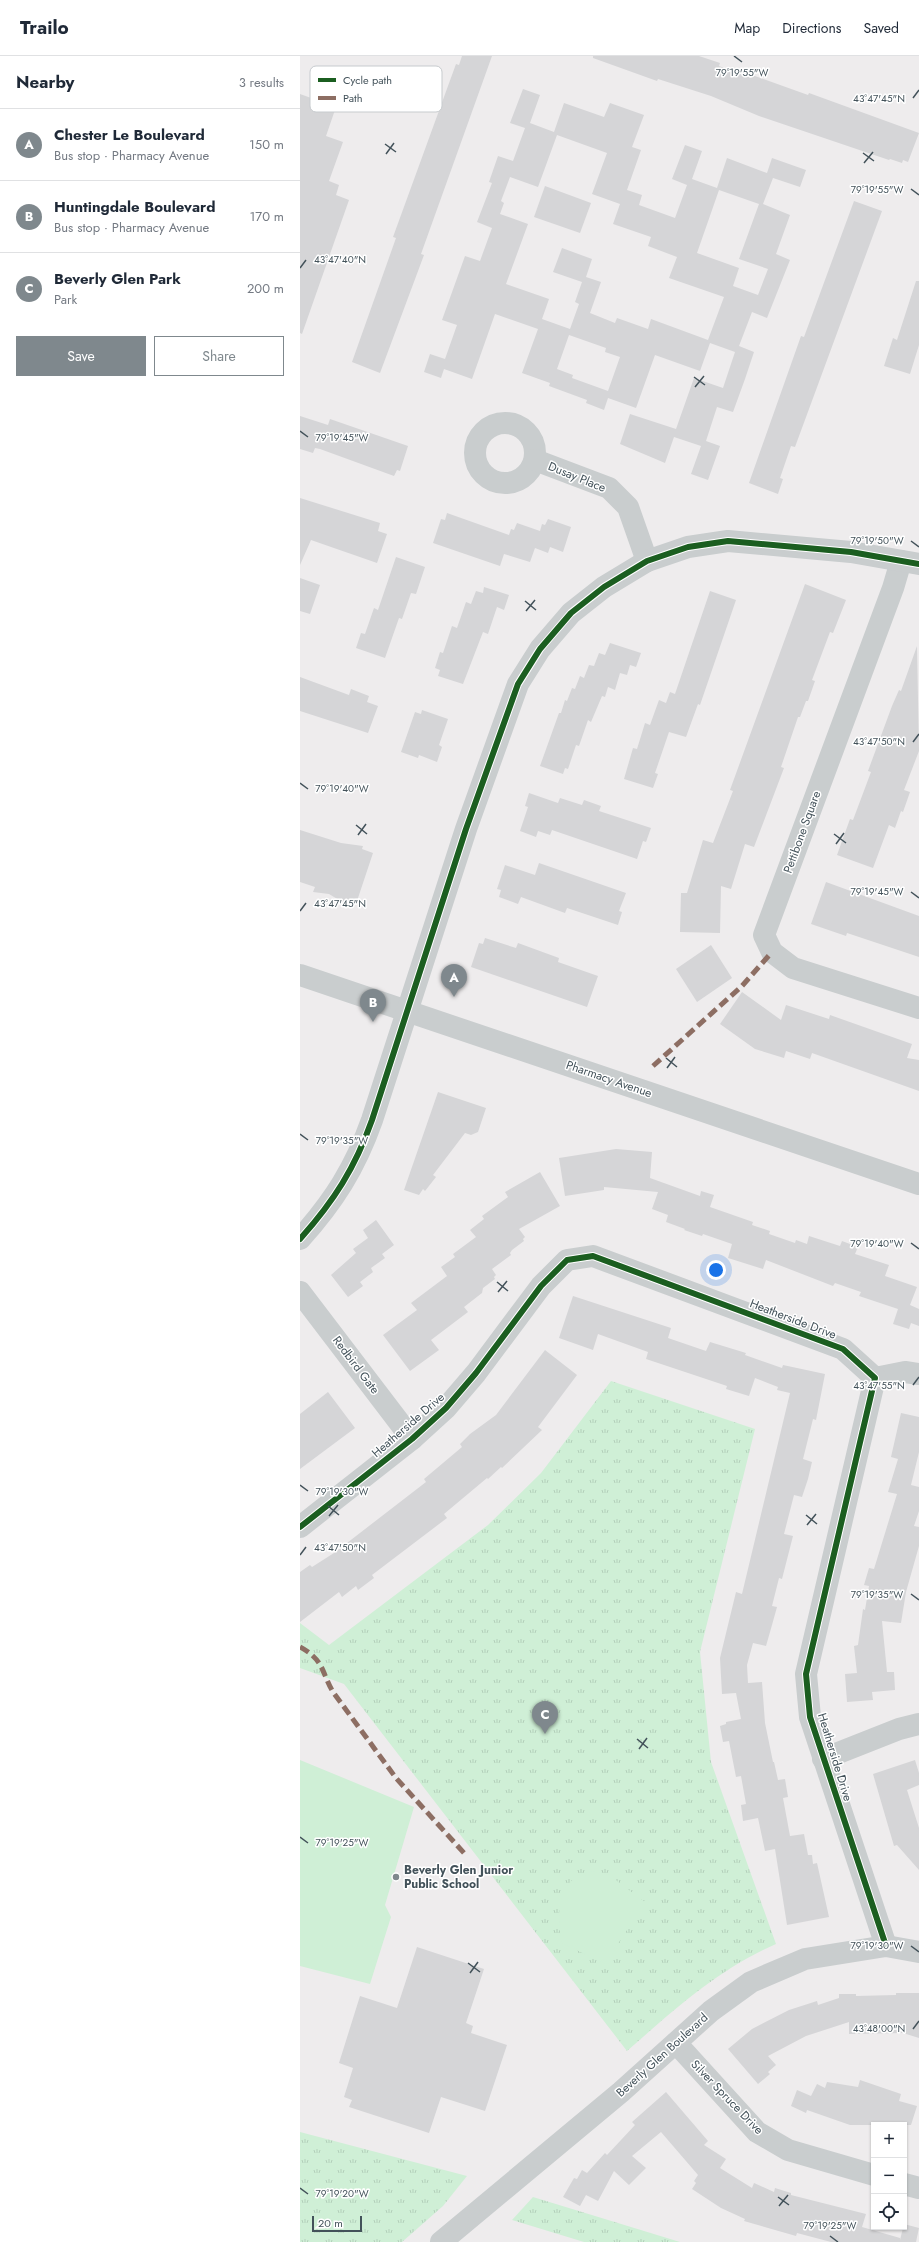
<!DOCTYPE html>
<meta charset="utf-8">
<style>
body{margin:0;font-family:Jost,sans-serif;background:#f2f2f3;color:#1f2937}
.controls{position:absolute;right:12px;bottom:12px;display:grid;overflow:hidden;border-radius:0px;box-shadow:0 1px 3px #0004}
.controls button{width:36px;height:36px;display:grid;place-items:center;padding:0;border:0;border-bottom:1px solid #e0e1e3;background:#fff;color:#1f2937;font:20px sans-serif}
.scale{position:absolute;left:12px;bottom:10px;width:50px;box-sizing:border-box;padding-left:4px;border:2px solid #43525a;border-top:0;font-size:11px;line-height:14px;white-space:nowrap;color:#43525a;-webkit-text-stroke:3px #fff;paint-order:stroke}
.you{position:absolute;left:416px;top:1214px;width:14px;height:14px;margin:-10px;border:3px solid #fff;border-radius:50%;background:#1a73e8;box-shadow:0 0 0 6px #1a73e833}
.badge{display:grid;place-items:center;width:26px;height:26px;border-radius:50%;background:#7f888d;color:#fff;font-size:13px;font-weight:700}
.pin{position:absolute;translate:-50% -33px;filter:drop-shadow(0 1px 2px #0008)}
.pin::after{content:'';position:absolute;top:21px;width:14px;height:12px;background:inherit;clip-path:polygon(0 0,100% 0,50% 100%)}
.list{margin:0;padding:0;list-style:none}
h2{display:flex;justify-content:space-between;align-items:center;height:52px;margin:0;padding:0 16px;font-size:17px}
h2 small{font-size:13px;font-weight:400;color:#747a83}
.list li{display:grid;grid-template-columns:26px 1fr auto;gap:12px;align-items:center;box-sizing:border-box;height:72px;padding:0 16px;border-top:1px solid #e0e1e3}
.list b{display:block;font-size:15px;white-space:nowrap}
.list p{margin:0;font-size:13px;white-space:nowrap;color:#747a83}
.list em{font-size:13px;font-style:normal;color:#747a83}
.actions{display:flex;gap:8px;padding:12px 16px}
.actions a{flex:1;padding:9px 0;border:1px solid #7f888d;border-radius:0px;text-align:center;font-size:14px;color:#7f888d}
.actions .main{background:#7f888d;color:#fff}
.icon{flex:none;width:22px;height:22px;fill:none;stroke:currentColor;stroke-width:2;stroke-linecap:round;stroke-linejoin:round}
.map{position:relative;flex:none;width:619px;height:2186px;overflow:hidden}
header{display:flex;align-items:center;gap:24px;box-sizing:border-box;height:56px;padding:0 20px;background:#fff;border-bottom:1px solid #e0e1e3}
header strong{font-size:19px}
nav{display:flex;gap:22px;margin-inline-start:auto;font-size:14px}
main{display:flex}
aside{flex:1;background:#fff}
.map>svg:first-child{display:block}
.grass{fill:url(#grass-tufts)}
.garden{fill:#cfefd6}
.building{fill:#d5d5d7;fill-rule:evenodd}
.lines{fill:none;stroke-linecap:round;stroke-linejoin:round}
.minor{stroke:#c9cdce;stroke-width:22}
.quiet{stroke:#8d6e63;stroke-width:5;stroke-dasharray:10 5;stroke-linecap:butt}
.cycleway-casing{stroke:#fff;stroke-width:8}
.cycleway{stroke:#1b5e20;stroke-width:6}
.ticks{fill:none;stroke:#43525a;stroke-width:1.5}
.poi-dot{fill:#7f888d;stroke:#fff;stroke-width:1.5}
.labels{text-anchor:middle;stroke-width:3;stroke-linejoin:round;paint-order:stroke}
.street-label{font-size:12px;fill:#43525a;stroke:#fff}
.poi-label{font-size:12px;font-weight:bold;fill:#43525a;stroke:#fff;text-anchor:start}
.key{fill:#fff;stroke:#c7cbce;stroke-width:1}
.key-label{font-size:11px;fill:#43525a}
.ticks-label{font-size:10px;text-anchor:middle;fill:#43525a;stroke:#fff;stroke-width:3;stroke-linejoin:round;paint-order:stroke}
</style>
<header>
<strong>Trailo</strong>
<nav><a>Map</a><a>Directions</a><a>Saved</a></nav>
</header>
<main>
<aside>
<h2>Nearby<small>3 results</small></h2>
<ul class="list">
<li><span class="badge">A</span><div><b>Chester Le Boulevard</b><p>Bus stop · Pharmacy Avenue</p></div><em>150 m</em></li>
<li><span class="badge">B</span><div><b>Huntingdale Boulevard</b><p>Bus stop · Pharmacy Avenue</p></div><em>170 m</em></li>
<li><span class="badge">C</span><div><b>Beverly Glen Park</b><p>Park</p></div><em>200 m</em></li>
</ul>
<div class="actions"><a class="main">Save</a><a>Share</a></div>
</aside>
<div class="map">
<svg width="619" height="2186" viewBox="0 0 619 2186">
<defs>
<pattern id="grass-tufts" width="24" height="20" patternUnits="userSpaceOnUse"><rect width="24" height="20" fill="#cfefd6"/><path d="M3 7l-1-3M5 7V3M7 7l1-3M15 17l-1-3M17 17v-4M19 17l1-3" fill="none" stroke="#b3cfba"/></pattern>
</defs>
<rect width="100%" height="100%" fill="#eeeced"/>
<g class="grass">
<path d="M311 1325 455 1373 400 1596 411 1706 476 1888C418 1913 374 1954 327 1995L44 1628 0 1612V1567L29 1589 188 1469 241 1417Z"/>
<path d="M0 2076 167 2120 143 2150 102 2186H0Z"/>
<path d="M233 2141 380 2186H284L212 2164Z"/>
</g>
<g class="garden">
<path d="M0 1704 114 1751 85 1849 91 1861 70 1928 0 1910Z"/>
<path d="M296 1815 309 1819 345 1846 305 1908 262 1887C255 1859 258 1816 296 1815Z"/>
</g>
<g class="building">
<path d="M162 0H192L121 198 124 199 80 317 52 306 96 182 93 181 156 8 159 9Z"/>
<path d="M293 0H399L420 7 419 10 451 22 452 19 508 39 509 37 619 77 608 106 603 104 602 107 590 103 589 104 459 60 411 40 358 23 357 25 293 2Z"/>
<path d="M223 33 240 39 230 67 254 76 264 47 304 61 310 47 344 59 332 91 341 94 327 134 342 139 339 149 375 162 387 129 372 123 385 89 402 95 392 123 417 132 427 102 467 117 472 102 506 114 500 131 473 122 463 148 490 159 476 198 490 204 467 262 452 256 439 290 454 296 445 323 433 356 417 351 406 385 420 390 408 424 391 418 401 390 374 381 365 407 320 388 330 358 376 373 394 322 423 332 435 296 410 287 400 315 355 299 336 352 308 342 304 354 286 347 287 344 249 330 250 327 222 317 238 273 195 258 172 323 144 313 141 322 124 316 130 298 145 303 157 269 142 264 165 200 180 205 192 172 177 166 192 127 189 126 198 100 213 105 225 72 210 67ZM257 79 307 97 292 138 320 148 313 168 351 181 348 190 377 201 369 222 424 241 408 284 351 263 348 273 317 262 315 267 290 257 301 226 286 221 292 203 262 192 253 216 282 226 275 246 279 248 270 273 242 263 249 243 206 228 228 168 200 158 204 147 201 145 210 121 238 131ZM419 134 459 148 439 203 468 213 458 239 433 230 439 212 397 197ZM269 279 306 292 305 296 320 301 308 335 272 322 273 319 257 313Z"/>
<path d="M0 38 36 51 26 80 43 86 29 125 39 129 36 139 49 144 2 278 0 277Z"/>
<path d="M245 130 291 147 280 177 234 161Z"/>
<path d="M554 145 582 155 495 391 491 390 480 422 483 423 478 438 449 427 501 280 504 281Z"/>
<path d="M616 225H619V289L610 318 584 310 593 282 597 284Z"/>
<path d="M0 360 28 369 30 363 108 390 100 415 97 414 94 420 20 393 15 392 13 397 0 393Z"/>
<path d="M0 442 80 467 78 475 87 478 77 507 11 484 0 509Z"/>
<path d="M147 457 209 479 211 473 214 474 217 467 240 475 242 468 245 469 248 463 271 471 263 496 250 491 248 497 235 492 230 506 204 498 200 510 133 487 141 463 145 464Z"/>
<path d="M96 501 125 511 116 538 111 537 102 563 99 562 85 602 56 592 61 577 65 578 74 552 78 554Z"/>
<path d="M0 522 20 529 10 558 0 555Z"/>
<path d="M505 528 546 544 533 577 530 576 512 624 515 625 508 645H506L500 661H498L481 711 484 712 454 791 445 788 431 833 421 830 420 877 380 876 381 837H387L403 784 413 787 433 735 430 734Z"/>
<path d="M184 531 209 539 204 554 197 551 188 578 183 576 163 628 138 620 140 614 135 612 140 596 143 597 152 570 157 572 166 546 171 548 176 535 183 537Z"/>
<path d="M410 535 436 544 400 649 398 648 386 681 369 676 355 717 358 718 353 732 324 723 333 692 337 693 345 667 350 669 359 644 366 647 370 636 375 638Z"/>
<path d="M310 587 341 597 336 611 330 609 327 619 320 617 315 634 308 631 305 641 302 640 291 666 288 664 279 690 276 689 268 713 265 712 263 718 240 710 259 657H261L265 644 267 645 272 632 275 633 280 620 284 622 289 609 294 610 299 597 305 599Z"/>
<path d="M617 590 619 695 604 734 610 736 603 756 601 755 595 772 589 769 573 812 537 799 550 763 553 764 571 716 568 715 592 650 599 634 601 635Z"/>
<path d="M0 621 49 639 51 633 69 640 67 646 78 650 68 677 0 655Z"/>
<path d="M122 654 148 663 139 689 142 691 137 706 119 699 118 702 101 696 115 656 121 658Z"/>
<path d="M229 737 258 747 260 742 282 749 284 744 301 750 299 755 351 772 346 786 343 785 337 803 252 774 250 779 238 775 236 781 220 775 228 751 225 750Z"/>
<path d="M0 774 41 787 63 790 62 793 73 797 56 848 45 844 44 847 29 838 13 836 15 831 0 826Z"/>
<path d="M239 807 326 837 319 855 322 856 318 869 267 852 265 857 221 841 218 848 199 841 201 834 197 833 205 809 235 819Z"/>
<path d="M526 826 619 860V901L547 877 546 880 511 868Z"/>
<path d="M185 882 216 892 218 887 259 902 258 906 298 920 287 951 171 911 179 887 183 888Z"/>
<path d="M411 889 432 922 397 946 376 913Z"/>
<path d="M442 936 481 964 486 949 529 963 530 959 612 988 607 1002 619 1004V1035L512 997 510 1003 486 995 484 1002 455 993 420 968Z"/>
<path d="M138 1036 186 1052 178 1076 171 1079 165 1077 133 1119 136 1121 125 1135 123 1133 119 1139 104 1134Z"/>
<path d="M316 1093 352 1096 350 1122 400 1140 401 1135 414 1139 410 1151 453 1166 452 1169 470 1175 469 1178 495 1187 496 1184 507 1188 509 1180 540 1190 542 1185 558 1191 555 1198 589 1209 585 1220 617 1231 610 1249 619 1253V1270L611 1267 609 1273 593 1268 598 1253 559 1240 561 1236 535 1227 533 1230 466 1204 463 1213 428 1202 432 1188 403 1178 402 1180 384 1174 385 1173 366 1166 368 1159 352 1153 358 1136 304 1131V1134L265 1140 259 1102Z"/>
<path d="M240 1116 260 1150 219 1173 225 1181 223 1183 224 1185 212 1194 210 1197 211 1199 192 1213 196 1219 194 1221 195 1223 183 1232 182 1237 164 1251 168 1256 131 1284 139 1294 110 1315 83 1279 117 1254 111 1247 147 1220 141 1211 155 1201 153 1198 176 1181 170 1174 184 1163 182 1160 208 1141 205 1136Z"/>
<path d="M76 1164 94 1189 82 1198 85 1202 71 1212 73 1216 60 1226 63 1230 48 1241 31 1219 56 1197 53 1193 68 1182 63 1174Z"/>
<path d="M273 1240 371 1272 368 1282 406 1295 410 1286 446 1297 445 1299 482 1312 483 1309 525 1318 516 1364 513 1363 503 1403 512 1406 508 1423 502 1441 494 1439 484 1478 493 1480 482 1523 479 1522 472 1550 477 1551 472 1569 466 1590 453 1587 447 1609 448 1627 462 1626 465 1667 473 1706H474L478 1724 485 1723 488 1741 483 1742 490 1780 504 1778 508 1799H512L513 1808 517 1807 529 1861 487 1869 475 1793 465 1795 458 1762 443 1765 441 1749 446 1748 441 1720 436 1721 429 1685 423 1686 420 1670 426 1668V1666L441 1663 436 1637 422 1638 420 1602 436 1536 442 1538 490 1337 477 1334 478 1331 455 1322 449 1340 426 1333 427 1330 346 1303 348 1296 298 1278 293 1294 259 1282Z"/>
<path d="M245 1294 277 1319 238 1371 242 1374 202 1412 201 1411 188 1423 187 1422 144 1458 147 1462 72 1519 74 1522 58 1534 56 1530 42 1541 39 1536 0 1566V1516L10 1509 12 1511 34 1497 126 1426 124 1423 162 1391 160 1388 170 1378 196 1359Z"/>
<path d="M28 1336 55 1372 0 1413V1358Z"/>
<path d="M601 1357 619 1361V1396L611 1429 619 1431V1455L614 1470 619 1471V1490L606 1536 601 1567 582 1565 587 1616H594L595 1634 572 1636 573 1644 547 1646 545 1618 557 1617 554 1590 558 1589 563 1553 565 1554 569 1530 564 1529 569 1512 574 1513 597 1438 588 1436 598 1403 591 1401Z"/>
<path d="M615 1704 619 1717V1729L607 1734 619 1772V1814L597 1789 594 1790 573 1718Z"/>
<path d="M117 1891 184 1913 166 1967 173 1970 171 1977 207 1989 185 2055 141 2041 129 2077 49 2051 52 2044 44 2041 53 2012 39 2007 60 1940 97 1952Z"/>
<path d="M596 1937H619V1982L603 1977 549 1978V1966L506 1980 468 2000 476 2009 468 2016 470 2018 458 2028 428 1993 452 1973 489 1954 517 1945 518 1949 539 1942V1938H556V1940L596 1939Z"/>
<path d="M560 2024 601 2038 599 2045 617 2050 611 2069H550L507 2054 506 2057 491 2050 497 2034 511 2040 517 2028 525 2032 527 2026 558 2031Z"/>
<path d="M366 2036 408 2085 404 2089 426 2103 420 2112 452 2132 454 2127 474 2136 475 2132 491 2137V2139L566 2158 562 2171 600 2182V2184L604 2168 619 2172 616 2186H531L497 2177 496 2180 444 2165 445 2163 421 2152 392 2133 396 2127 394 2125 398 2119 361 2076 332 2100 346 2112 329 2129 314 2115 298 2145 286 2139 280 2150 263 2141 274 2122 277 2123 282 2114 287 2117 305 2097 307 2099 335 2069 332 2066Z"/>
</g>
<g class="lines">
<g class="minor">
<circle cx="205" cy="397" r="30"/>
<path d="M235 404 309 432 328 451 347 505"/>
<path d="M601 505 593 532 464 879 472 896 493 912 619 952"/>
<path d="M0 919 619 1128"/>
<path d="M0 1183C34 1145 55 1112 72 1064L166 773 218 628 240 593 271 557 304 531 347 505 388 491 428 485 551 496 619 508"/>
<path d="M0 1236 112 1383"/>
<path d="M575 1322 605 1316 619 1318"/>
<path d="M0 1471 112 1383 146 1352 176 1317 241 1230 267 1204 293 1200 543 1293 575 1322 506 1618 510 1661 586 1890"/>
<path d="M523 1703 599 1673 619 1668"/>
<path d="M376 1987 457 2076 488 2094 574 2119"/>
<path d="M604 2128 619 2132"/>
<path d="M141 2186 321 2036 411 1955 451 1926 505 1903 586 1890 619 1896"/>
</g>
<g class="quiet">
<path d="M353 1010 442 930 472 896"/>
<path d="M0 1591C24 1604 21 1615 33 1636L96 1722 164 1797"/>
</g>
<g class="cycleway-casing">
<g id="cycleway">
<path d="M0 1183C34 1145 55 1112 72 1064L166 773 218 628 240 593 271 557 304 531 347 505 388 491 428 485 551 496 619 508"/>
<path d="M0 1471 112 1383 146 1352 176 1317 241 1230 267 1204 293 1200 543 1293 575 1322 506 1618 510 1661 586 1890"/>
</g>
</g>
<use href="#cycleway" class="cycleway"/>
</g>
<path class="ticks" d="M434 0 442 6M613 42 619 34M85 88 96 96M563 97 574 105M86 98 94 87M564 107 573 96M611 133 619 139M0 212 6 204M394 321 405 329M395 331 404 320M0 375 8 381M611 485 619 491M225 545 236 554M226 555 235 544M613 686 619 678M0 727 8 733M56 769 67 778M534 778 546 787M58 779 66 768M536 788 544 777M611 836 619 842M0 855 6 847M366 1002 377 1011M367 1012 375 1001M0 1078 8 1084M611 1187 619 1193M197 1226 208 1235M198 1236 207 1225M613 1329 619 1321M0 1429 8 1435M28 1450 39 1459M506 1459 517 1468M29 1460 38 1449M507 1469 516 1458M0 1499 6 1491M611 1538 619 1544M337 1683 348 1692M339 1693 347 1682M0 1781 8 1787M611 1890 619 1896M168 1907 180 1916M170 1917 178 1906M613 1973 619 1965M0 2132 8 2138M478 2141 489 2149M479 2150 488 2139M530 2180 538 2186"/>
<circle class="poi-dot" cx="96" cy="1821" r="4"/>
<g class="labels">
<g class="street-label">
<text transform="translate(277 421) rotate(22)" y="4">Dusay Place</text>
<text transform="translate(502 776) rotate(-70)" y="4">Pettibone Square</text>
<text transform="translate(309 1023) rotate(19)" y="4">Pharmacy Avenue</text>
<text transform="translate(493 1263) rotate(21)" y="4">Heatherside Drive</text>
<text transform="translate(56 1309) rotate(53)" y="4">Redbird Gate</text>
<text transform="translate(108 1369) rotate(-41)" y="4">Heatherside Drive</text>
<text transform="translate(535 1701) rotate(73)" y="4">Heatherside Drive</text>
<text transform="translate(362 1999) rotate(-42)" y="4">Beverly Glen Boulevard</text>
<text transform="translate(427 2041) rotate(46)" y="4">Silver Spruce Drive</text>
</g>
<g class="poi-label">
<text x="104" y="1818">Beverly Glen Junior<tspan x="104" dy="14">Public School</tspan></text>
</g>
</g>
<rect x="10" y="10" width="132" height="46" rx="6" class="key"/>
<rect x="18" y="22" width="18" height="4" fill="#1b5e20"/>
<rect x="18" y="40" width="18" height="4" fill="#8d6e63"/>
<g class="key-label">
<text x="43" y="28">Cycle path</text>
<text x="43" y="46">Path</text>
</g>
<g class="ticks-label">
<text x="442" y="20">79°19'55"W</text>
<text x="579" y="46">43°47'45"N</text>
<text x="577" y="137">79°19'55"W</text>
<text x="40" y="207">43°47'40"N</text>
<text x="42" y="385">79°19'45"W</text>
<text x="577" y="488">79°19'50"W</text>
<text x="579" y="689">43°47'50"N</text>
<text x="42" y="736">79°19'40"W</text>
<text x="577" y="839">79°19'45"W</text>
<text x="40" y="851">43°47'45"N</text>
<text x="42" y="1088">79°19'35"W</text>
<text x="577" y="1191">79°19'40"W</text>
<text x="579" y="1333">43°47'55"N</text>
<text x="42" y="1439">79°19'30"W</text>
<text x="40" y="1495">43°47'50"N</text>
<text x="577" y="1542">79°19'35"W</text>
<text x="42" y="1790">79°19'25"W</text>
<text x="577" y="1893">79°19'30"W</text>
<text x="579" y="1976">43°48'00"N</text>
<text x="42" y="2141">79°19'20"W</text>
<text x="530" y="2173">79°19'25"W</text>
</g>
</svg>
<div class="controls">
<button>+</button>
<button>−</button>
<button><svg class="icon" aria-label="locate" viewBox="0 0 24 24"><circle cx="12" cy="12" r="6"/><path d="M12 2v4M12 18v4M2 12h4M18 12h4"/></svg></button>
</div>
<div class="scale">20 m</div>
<div class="you"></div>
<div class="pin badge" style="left:154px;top:941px">A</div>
<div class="pin badge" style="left:73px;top:966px">B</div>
<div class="pin badge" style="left:245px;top:1678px">C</div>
</div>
</main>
